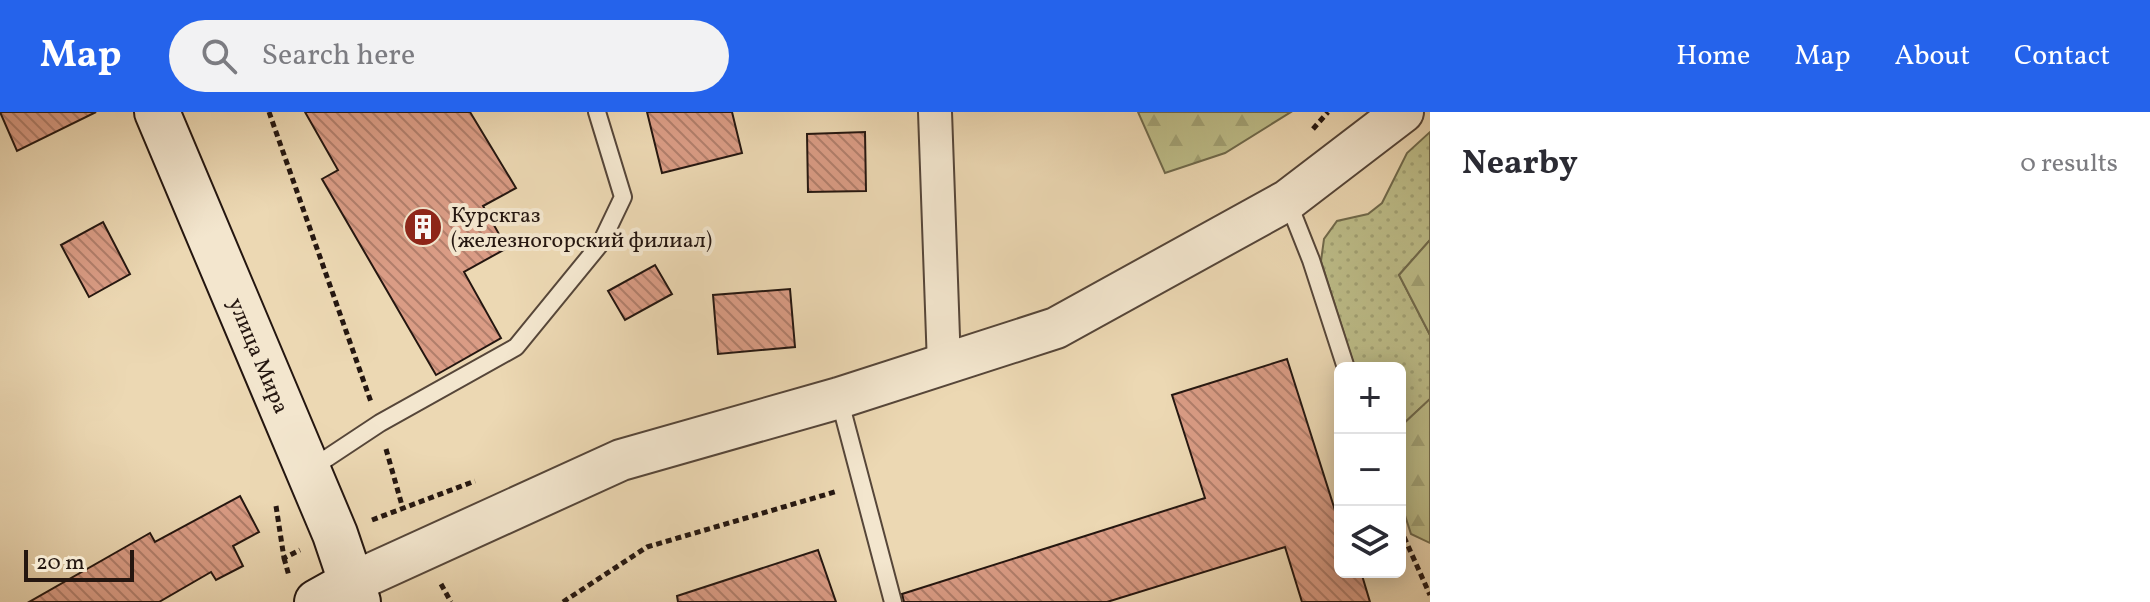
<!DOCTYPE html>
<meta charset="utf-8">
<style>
body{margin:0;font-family:Vollkorn,serif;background:#f2f2f3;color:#2b2b33}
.controls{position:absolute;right:24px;bottom:24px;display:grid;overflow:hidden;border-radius:12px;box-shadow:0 4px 20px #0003}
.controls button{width:72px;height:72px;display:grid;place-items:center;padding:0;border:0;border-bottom:2px solid #e1e1e2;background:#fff;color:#2b2b33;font:40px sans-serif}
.scale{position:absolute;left:24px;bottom:20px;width:110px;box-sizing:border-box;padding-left:8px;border:4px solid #241610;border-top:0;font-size:22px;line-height:28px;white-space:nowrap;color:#241610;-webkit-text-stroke:6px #f3e6ce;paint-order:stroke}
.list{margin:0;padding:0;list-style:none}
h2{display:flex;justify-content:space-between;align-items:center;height:104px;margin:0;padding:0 32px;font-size:34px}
h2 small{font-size:26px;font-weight:400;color:#7c7c81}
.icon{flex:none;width:44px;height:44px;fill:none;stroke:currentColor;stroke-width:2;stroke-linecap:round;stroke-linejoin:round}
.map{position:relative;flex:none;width:1430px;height:490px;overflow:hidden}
header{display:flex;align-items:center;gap:48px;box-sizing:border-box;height:112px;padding:0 40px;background:#2563eb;color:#fff}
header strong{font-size:38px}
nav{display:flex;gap:44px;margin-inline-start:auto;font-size:28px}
.search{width:560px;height:72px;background:#f2f2f3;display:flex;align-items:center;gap:20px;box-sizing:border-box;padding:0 28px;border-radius:44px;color:#7c7c81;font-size:30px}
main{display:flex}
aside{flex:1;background:#fff}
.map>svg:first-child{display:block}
.grass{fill:url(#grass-dots);stroke:#706a4c;stroke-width:2}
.forest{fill:url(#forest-firs);stroke:#706a4c;stroke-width:2}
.building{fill:url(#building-back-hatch);stroke:#241610;stroke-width:2}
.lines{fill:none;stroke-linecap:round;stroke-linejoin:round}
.service-casing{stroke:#564639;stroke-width:20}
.minor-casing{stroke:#564639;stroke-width:36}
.tertiary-casing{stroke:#564639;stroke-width:44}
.secondary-casing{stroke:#241610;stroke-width:48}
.path{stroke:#241610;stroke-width:5;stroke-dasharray:6 4;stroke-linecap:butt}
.service{stroke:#f3e6ce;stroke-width:16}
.minor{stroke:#f3e6ce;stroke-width:32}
.tertiary{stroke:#f3e6ce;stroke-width:40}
.secondary{stroke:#f3e6ce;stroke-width:44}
.labels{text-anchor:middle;stroke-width:8;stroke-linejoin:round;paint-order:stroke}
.poi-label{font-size:22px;fill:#241610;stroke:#f3e6ce;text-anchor:start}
.street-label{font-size:22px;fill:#241610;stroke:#f3e6ce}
</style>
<header>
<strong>Map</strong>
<div class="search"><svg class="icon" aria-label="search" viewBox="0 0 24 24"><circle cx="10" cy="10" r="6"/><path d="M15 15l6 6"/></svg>Search here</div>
<nav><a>Home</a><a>Map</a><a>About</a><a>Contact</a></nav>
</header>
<main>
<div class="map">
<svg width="1430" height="490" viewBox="0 0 1430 490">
<defs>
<pattern id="grass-dots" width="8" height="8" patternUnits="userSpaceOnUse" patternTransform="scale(2)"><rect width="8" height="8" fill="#bdbd89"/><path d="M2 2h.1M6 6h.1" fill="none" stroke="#a2a275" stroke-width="1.8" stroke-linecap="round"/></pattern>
<pattern id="forest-firs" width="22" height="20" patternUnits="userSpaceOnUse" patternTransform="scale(2)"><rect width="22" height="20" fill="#bdbd89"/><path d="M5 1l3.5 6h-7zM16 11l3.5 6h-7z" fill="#a2a275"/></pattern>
<pattern id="building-back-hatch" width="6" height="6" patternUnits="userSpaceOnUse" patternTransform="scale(2)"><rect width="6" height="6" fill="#da9c85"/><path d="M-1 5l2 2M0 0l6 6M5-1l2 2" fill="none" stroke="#b17e6b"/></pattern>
</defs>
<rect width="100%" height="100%" fill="#ecd8b3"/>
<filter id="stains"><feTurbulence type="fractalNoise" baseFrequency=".0025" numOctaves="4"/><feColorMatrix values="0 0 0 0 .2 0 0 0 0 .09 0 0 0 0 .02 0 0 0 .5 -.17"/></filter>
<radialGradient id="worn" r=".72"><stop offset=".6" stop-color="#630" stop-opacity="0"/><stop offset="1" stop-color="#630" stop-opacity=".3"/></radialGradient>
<path class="grass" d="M1430 20V128L1399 163 1430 223V287L1400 315V256H1355L1321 149 1324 127 1337 109 1368 102 1382 91 1407 41Z"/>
<g class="forest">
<path d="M1138 0H1291L1225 41 1165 61Z"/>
<path d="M1430 128V223L1399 163Z"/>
<path d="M1430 287V431L1411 422 1400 388V315Z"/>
</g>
<g class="building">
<path d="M0 0H96L17 39Z"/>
<path d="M305 0H470L516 76 483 94 507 136 464 160 501 226 436 263 322 67 338 58Z"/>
<path d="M647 0H732L742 41 662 61Z"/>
<path d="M865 20 866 79 808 80 807 22Z"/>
<path d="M103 110 130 162 89 185 61 133Z"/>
<path d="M655 153 672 182 625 208 608 179Z"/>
<path d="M790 177 795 235 718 242 713 183Z"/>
<path d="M1287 247 1340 414V460H1361L1370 490H1302L1285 435 1107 490H904L902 482 1205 386 1172 283Z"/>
<path d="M240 384 259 420 233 434 243 454 216 468 211 460 159 490H29L150 421 155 430Z"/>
<path d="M818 438 836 490H678L677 484Z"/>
</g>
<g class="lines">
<g class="service-casing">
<g id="service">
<path d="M1288 90 1311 148 1346 256"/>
<path d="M839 286 893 490"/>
<path d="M309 358 380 311 516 235 601 131 623 85 597 0"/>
</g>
</g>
<g class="minor-casing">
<path id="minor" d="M935 0 944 253"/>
</g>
<g class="tertiary-casing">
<path id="tertiary" d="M351 471 621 348 839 286 1056 216 1288 88 1403 0"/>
</g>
<g class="secondary-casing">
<g id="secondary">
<path id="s1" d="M157 0 335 422 358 490"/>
<path d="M317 490 351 471"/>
</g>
</g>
<g class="path">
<path d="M269 0 371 290"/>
<path d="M1313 17 1328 0"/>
<path d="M386 337 403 397"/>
<path d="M276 394 284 446 300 438"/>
<path d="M372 408 475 369"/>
<path d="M1400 416 1430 483"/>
<path d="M284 446 289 464"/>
<path d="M441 472 451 490"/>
<path d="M563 490 647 435 838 379"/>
</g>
<use href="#service" class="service"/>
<use href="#minor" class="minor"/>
<use href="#tertiary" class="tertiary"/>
<use href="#secondary" class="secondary"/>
</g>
<defs>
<g id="building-disc" transform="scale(2)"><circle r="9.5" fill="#8f2418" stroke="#f3e6ce"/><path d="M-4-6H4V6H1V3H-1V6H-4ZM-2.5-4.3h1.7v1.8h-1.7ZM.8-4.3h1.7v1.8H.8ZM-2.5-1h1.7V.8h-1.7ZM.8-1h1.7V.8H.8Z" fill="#fff"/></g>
</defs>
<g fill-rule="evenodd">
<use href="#building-disc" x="423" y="115"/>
</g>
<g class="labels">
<g class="poi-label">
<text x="451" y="110">Курскгаз<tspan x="451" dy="25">(железногорский филиал)</tspan></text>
</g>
<g class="street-label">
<text dy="8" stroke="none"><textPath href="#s1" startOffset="264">улица Мира</textPath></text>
</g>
</g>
<rect width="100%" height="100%" filter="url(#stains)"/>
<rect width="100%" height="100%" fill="url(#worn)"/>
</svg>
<div class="controls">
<button>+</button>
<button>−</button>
<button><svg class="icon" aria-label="layers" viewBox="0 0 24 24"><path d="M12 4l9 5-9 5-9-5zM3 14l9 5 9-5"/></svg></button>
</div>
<div class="scale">20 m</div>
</div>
<aside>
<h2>Nearby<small>0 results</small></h2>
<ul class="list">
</ul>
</aside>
</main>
